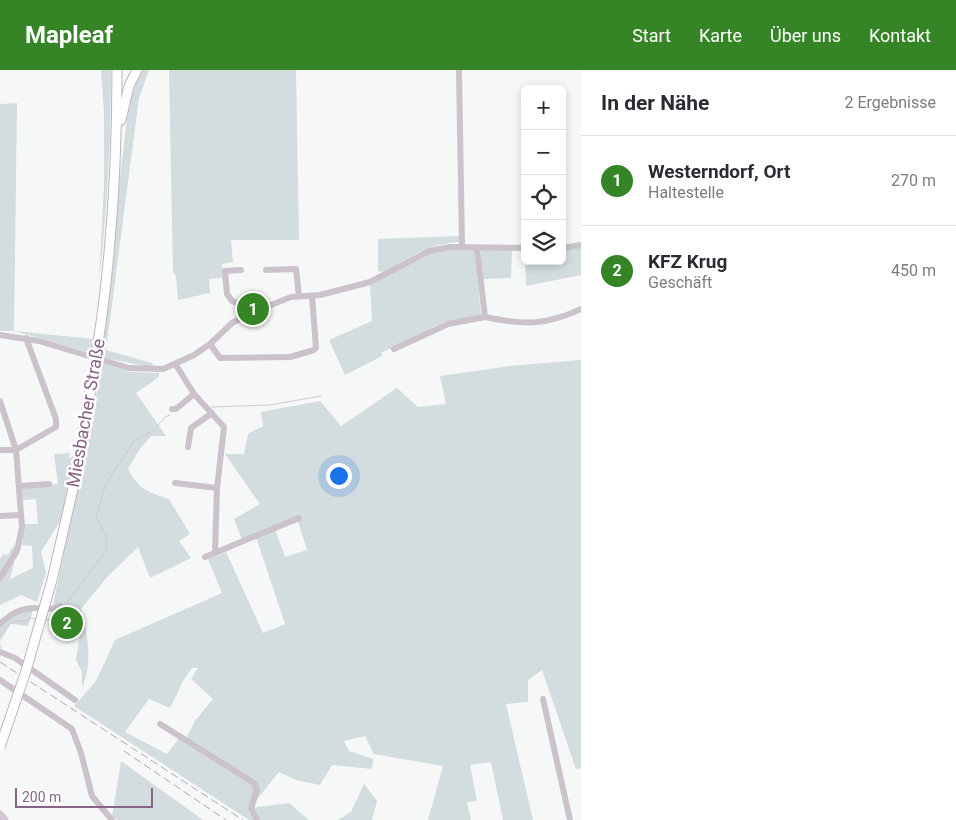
<!DOCTYPE html>
<html lang="de">
<meta charset="utf-8">
<style>
body{margin:0;font-family:Roboto,sans-serif;background:#f7f7f7;color:#2b2b33}
.controls{position:absolute;right:15px;top:15px;display:grid;overflow:hidden;border-radius:8px;box-shadow:0 2px 8px #0003}
.controls button{width:45px;height:45px;display:grid;place-items:center;padding:0;border:0;border-bottom:1px solid #e1e1e2;background:#fff;color:#2b2b33;font:25px sans-serif}
.scale{position:absolute;left:15px;bottom:12px;width:138px;box-sizing:border-box;padding-left:5px;border:2px solid #896488;border-top:0;font-size:14px;line-height:18px;white-space:nowrap;color:#896488;-webkit-text-stroke:4px #fff;paint-order:stroke}
.you{position:absolute;left:338px;top:405px;width:18px;height:18px;margin:-12px;border:4px solid #fff;border-radius:50%;background:#1a73e8;box-shadow:0 0 0 8px #1a73e833}
.badge{display:grid;place-items:center;width:32px;height:32px;border-radius:50%;background:#358527;color:#fff;font-size:16px;font-weight:700}
.pin{position:absolute;translate:-50% -50%;border:2px solid #fff;box-shadow:0 1px 5px #0006}
.list{margin:0;padding:0;list-style:none}
h2{display:flex;justify-content:space-between;align-items:center;height:65px;margin:0;padding:0 20px;font-size:21px}
h2 small{font-size:16px;font-weight:400;color:#7c7c81}
.list li{display:grid;grid-template-columns:32px 1fr auto;gap:15px;align-items:center;box-sizing:border-box;height:90px;padding:0 20px;border-top:1px solid #e1e1e2}
.list b{display:block;font-size:19px;white-space:nowrap}
.list p{margin:0;font-size:16px;white-space:nowrap;color:#7c7c81}
.list em{font-size:16px;font-style:normal;color:#7c7c81}
.icon{flex:none;width:28px;height:28px;fill:none;stroke:currentColor;stroke-width:2;stroke-linecap:round;stroke-linejoin:round}
.map{position:relative;flex:none;width:581px;height:750px;overflow:hidden}
header{display:flex;align-items:center;gap:30px;box-sizing:border-box;height:70px;padding:0 25px;background:#358527;color:#fff}
header strong{font-size:24px}
nav{display:flex;gap:28px;margin-inline-start:auto;font-size:18px}
main{display:flex}
aside{flex:1;background:#fff}
.map>svg:first-child{display:block}
.green{fill:#d3dcde;fill-rule:evenodd}
.lines{fill:none;stroke-linecap:round;stroke-linejoin:round}
.stream{stroke:#d3c7d4;stroke-width:1}
.river{stroke:#d3c7d4;stroke-width:9}
.major-casing{stroke:#bfb5bf;stroke-width:11}
.minor{stroke:#cbc2cb;stroke-width:6}
.major{stroke:#fff;stroke-width:9}
.rail{stroke:#b2a5b2;stroke-width:1;stroke-dasharray:8 4;stroke-linecap:butt}
.major-bridge-casing{stroke:#bfb5bf;stroke-width:11;stroke-linecap:butt}
.major-bridge{stroke:#fff;stroke-width:9}
.labels{text-anchor:middle;stroke-width:5;stroke-linejoin:round;paint-order:stroke}
.street-label{font-size:18px;fill:#896488;stroke:#fff}
</style>
<header>
<strong>Mapleaf</strong>
<nav><a>Start</a><a>Karte</a><a>Über uns</a><a>Kontakt</a></nav>
</header>
<main>
<div class="map">
<svg width="581" height="750" viewBox="0 0 581 750">
<rect width="100%" height="100%" fill="#f5f8f7"/>
<g class="green">
<path d="M101 0H111C111 71 107 141 99 212L104 115V41Z"/>
<path d="M141 0H149L139 28 106 280 152 293 153 296H144L114 290 113 296 131 302 159 303V307L136 323 166 366H151L139 380 128 399C139 420 148 422 169 429L190 464 179 471 191 488 150 508 138 477 108 506 81 539C88 566 93 592 82 618V602L76 590 80 563C73 551 63 545 53 535L104 287 100 284 125 64 129 33Z"/>
<path d="M169 0H296L299 170H231L233 192 222 194 223 208 209 209 210 223 178 230 176 206 173 202Z"/>
<path d="M17 33 14 261 94 269 91 283 14 261H0V34Z"/>
<path d="M459 166V172C422 175 414 187 382 202L378 201V169Z"/>
<path d="M562 178H581V205L526 216 525 191H562Z"/>
<path d="M475 179 481 246 444 252 381 283 382 286 345 305 329 270 372 251 370 214C394 205 414 184 440 180 451 178 464 179 475 179Z"/>
<path d="M512 179 511 208 482 209 481 180Z"/>
<path d="M581 290V698L576 699 542 600 528 610V632L506 634 533 750H503L491 692 470 695 477 731 467 732 471 750H428L443 696 374 684 365 666 344 671 349 681 373 689 372 699 332 695 320 715 296 710 279 702 250 738 289 733 309 750H249L74 636 96 611 115 570 222 523 208 489 226 482 263 563 285 554 256 467 275 459 285 487 307 480 298 452 242 470 234 449 260 434 225 384H244L248 364 263 356 261 342 320 331 341 356 397 318 418 337 446 334 440 306 510 296ZM192 598H198L191 609 213 629 195 651 185 670 180 667 167 684 125 662 149 629 170 638 183 611Z"/>
<path d="M70 383 68 389 76 384 61 450 41 482 46 503 37 532 21 525 0 535V489L3 484 8 485 14 475 16 485 10 509 33 498 32 476 22 475 24 454H38L36 429 23 430 22 417 58 414 54 384Z"/>
<path d="M33 540 28 556 11 554 0 571V555L20 542Z"/>
<path d="M121 691 203 750H118L112 747Z"/>
<path d="M364 714 377 731 372 750H338L351 742Z"/>
</g>
<g class="lines">
<g class="stream">
<path d="M211 337 270 335 321 326"/>
<path d="M60 547 59 543 106 481V467L96 446 106 414 134 371 154 360 165 347 170 345"/>
<path d="M43 550 55 549"/>
<path d="M0 565C7 553 13 550 26 551L30 548 37 549"/>
<path d="M0 575 2 579"/>
</g>
<path class="river" d="M0 745 4 750"/>
<g class="major-casing">
<g id="major">
<path d="M121 50 129 16 137 0"/>
<path d="M98 273C112 182 117 91 117 0"/>
<path d="M52 510 75 410 94 300"/>
</g>
</g>
<g class="minor">
<path d="M459 0 462 176"/>
<path d="M477 178 485 247C523 255 545 256 581 239"/>
<path d="M562 178 581 175"/>
<path d="M241 200 225 201 227 224 232 231 241 235 246 245"/>
<path d="M266 200 296 199 299 226"/>
<path d="M0 265 39 271 129 298 163 299 194 285 210 274 232 253 253 242 291 227 320 225 370 212 429 181 450 177 525 178"/>
<path d="M210 274 220 288 290 287 314 280 316 278 312 226"/>
<path d="M394 279 448 254 485 247"/>
<path d="M176 295 194 324 224 357 217 418 215 482"/>
<path d="M0 331 16 380 22 457 17 481 0 508"/>
<path d="M172 339H176L194 324"/>
<path d="M188 377 191 358 212 343"/>
<path d="M0 380H16L56 357V349L26 268"/>
<path d="M175 413 217 418"/>
<path d="M20 416 49 414"/>
<path d="M0 446 21 445"/>
<path d="M205 487 299 448"/>
<path d="M0 554C10 544 21 537 36 538 45 538 52 541 60 536"/>
<path d="M0 582 15 588 75 630"/>
<path d="M0 610 72 659 81 683 92 726 112 750"/>
<path d="M543 629 570 750"/>
<path d="M160 654 254 713 257 720 251 738 257 750"/>
</g>
<use href="#major" class="major"/>
<g class="rail">
<path d="M0 592 243 750"/>
<path d="M124 681 226 750"/>
</g>
<g class="major-bridge-casing">
<g id="major-bridge">
<path d="M94 300 98 273"/>
<path d="M0 677 26 601 52 510"/>
</g>
</g>
<use href="#major-bridge" class="major-bridge"/>
</g>
<g class="labels">
<g class="street-label">
<text transform="translate(86 343) rotate(-80)" y="6">Miesbacher Straße</text>
</g>
</g>
</svg>
<div class="controls">
<button>+</button>
<button>−</button>
<button><svg class="icon" aria-label="locate" viewBox="0 0 24 24"><circle cx="12" cy="12" r="6"/><path d="M12 2v4M12 18v4M2 12h4M18 12h4"/></svg></button>
<button><svg class="icon" aria-label="layers" viewBox="0 0 24 24"><path d="M12 4l9 5-9 5-9-5zM3 14l9 5 9-5"/></svg></button>
</div>
<div class="scale">200 m</div>
<div class="you"></div>
<div class="pin badge" style="left:253px;top:239px">1</div>
<div class="pin badge" style="left:67px;top:553px">2</div>
</div>
<aside>
<h2>In der Nähe<small>2 Ergebnisse</small></h2>
<ul class="list">
<li><span class="badge">1</span><div><b>Westerndorf, Ort</b><p>Haltestelle</p></div><em>270 m</em></li>
<li><span class="badge">2</span><div><b>KFZ Krug</b><p>Geschäft</p></div><em>450 m</em></li>
</ul>
</aside>
</main>
